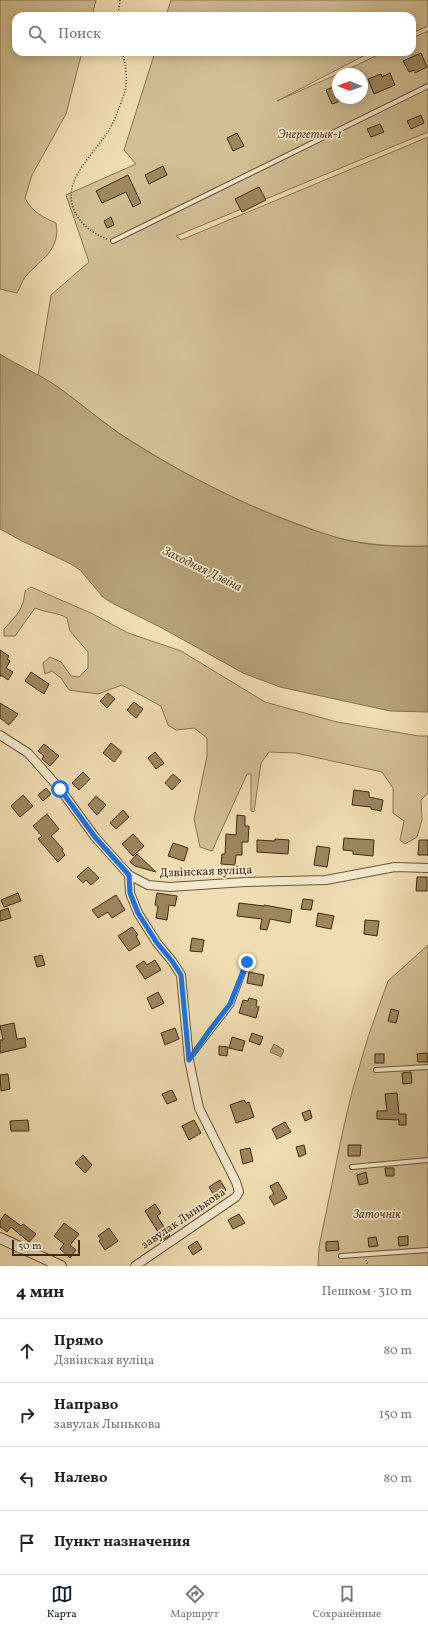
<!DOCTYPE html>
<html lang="ru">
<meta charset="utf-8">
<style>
body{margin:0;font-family:Vollkorn,serif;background:#f6f6f6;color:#202124}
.compass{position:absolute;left:332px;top:68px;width:36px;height:36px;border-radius:50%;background:#fff;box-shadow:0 2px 10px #0003;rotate:271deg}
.scale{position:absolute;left:12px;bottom:10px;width:68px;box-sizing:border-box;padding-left:4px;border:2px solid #412a08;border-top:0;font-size:11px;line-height:14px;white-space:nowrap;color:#412a08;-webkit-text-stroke:3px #f5e9ce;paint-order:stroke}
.stop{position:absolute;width:12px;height:12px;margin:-9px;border:3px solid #1a73e8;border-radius:50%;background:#fff}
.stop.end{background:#1a73e8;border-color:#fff;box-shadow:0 1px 4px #0008}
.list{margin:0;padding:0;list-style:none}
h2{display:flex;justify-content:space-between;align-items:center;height:52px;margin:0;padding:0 16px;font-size:17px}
h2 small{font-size:13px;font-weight:400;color:#757577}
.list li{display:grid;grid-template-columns:26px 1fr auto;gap:12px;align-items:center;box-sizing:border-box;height:64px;padding:0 16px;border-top:1px solid #e0e0e0}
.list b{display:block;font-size:15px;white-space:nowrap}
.list p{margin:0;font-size:13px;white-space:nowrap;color:#757577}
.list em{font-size:13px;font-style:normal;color:#757577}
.icon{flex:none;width:22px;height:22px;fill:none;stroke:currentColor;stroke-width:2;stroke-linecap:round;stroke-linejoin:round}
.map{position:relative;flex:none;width:428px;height:1266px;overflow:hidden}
.search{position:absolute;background:#fff;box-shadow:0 2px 10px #0003;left:12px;right:12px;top:12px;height:44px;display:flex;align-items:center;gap:10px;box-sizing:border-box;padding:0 14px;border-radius:12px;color:#757577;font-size:15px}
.sheet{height:308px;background:#fff}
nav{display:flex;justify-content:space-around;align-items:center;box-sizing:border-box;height:56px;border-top:1px solid #e0e0e0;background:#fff;font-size:11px;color:#757577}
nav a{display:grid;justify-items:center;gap:2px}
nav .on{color:#111827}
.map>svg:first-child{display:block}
.green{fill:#d2bf96;stroke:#8a744f}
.water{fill:#b4a079;stroke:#86714c}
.building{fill:#9c8761;stroke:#412a08}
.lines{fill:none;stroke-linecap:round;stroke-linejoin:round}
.service-casing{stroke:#6d5733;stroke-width:6}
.minor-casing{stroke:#6d5733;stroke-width:10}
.tertiary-casing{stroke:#6d5733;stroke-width:12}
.path{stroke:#412a08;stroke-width:1.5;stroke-dasharray:1 2;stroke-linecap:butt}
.service{stroke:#f5e9ce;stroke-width:4}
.minor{stroke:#f5e9ce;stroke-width:8}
.tertiary{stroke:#f5e9ce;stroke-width:10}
.route{stroke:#1a73e8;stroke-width:5}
.labels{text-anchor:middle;stroke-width:3.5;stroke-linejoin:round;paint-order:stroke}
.park-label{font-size:12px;font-style:italic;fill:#5e4824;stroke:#f5e9ce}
.street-label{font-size:12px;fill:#412a08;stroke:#f5e9ce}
.water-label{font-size:13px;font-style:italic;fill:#644d2a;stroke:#f5e9ce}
</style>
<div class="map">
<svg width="428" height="1266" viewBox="0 0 428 1266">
<rect width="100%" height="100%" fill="#f0ddb3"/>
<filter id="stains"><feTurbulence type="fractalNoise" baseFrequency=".005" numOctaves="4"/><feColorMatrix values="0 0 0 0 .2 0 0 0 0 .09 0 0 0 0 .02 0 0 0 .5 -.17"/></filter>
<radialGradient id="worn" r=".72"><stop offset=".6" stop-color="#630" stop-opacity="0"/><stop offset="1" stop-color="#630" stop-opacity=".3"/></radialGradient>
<g class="green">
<path d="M0 0H96L92 16H16V52H82L66 114 32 175 25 198C32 212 43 217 56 223 61 250 41 259 25 277 22 281 20 288 17 293L0 289Z"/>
<path d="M171 0H428V26L412 33V16H166Z"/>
<path d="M428 31V132L176 236 181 240 428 137V546C398 547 367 545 338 538 323 534 309 528 295 523 234 501 176 470 122 435 93 416 68 391 38 375L51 295 89 262 66 195 136 164 124 150 155 52H371L277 101 338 74V98H362V74H338L384 52H412V38Z"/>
<path d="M31 587 91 613 128 633 181 651 265 702 337 722 419 736H428V793L421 800 422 820 417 837 405 844 400 840 404 821 393 813V788L382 772 296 753 269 752 261 763 254 812 251 811V774H247L212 851 200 847 194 819 207 756V738L194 728 176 730 168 725 161 706 122 685 98 694 69 690 61 678 52 671 45 674 43 663 50 657 61 662 71 676 79 677 88 668V652L70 631 67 618C57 612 46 613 35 608L15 636H4V629C16 616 24 609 25 591Z"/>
<path d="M428 945V1266H318L319 1247 343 1130 352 1092 368 1037 388 981Z"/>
</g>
<g class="water">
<path d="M0 354C19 366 39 374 58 387 79 402 98 419 120 434 182 475 264 516 335 537 364 546 398 547 428 546V712L390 711 280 687 243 673 162 628 114 604 103 597 80 570 71 564 22 541 0 529Z"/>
<path d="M274 1044 284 1050 281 1057 270 1052Z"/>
</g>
<g class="building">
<path d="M421 53 427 67 415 73 414 70 409 72 403 61Z"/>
<path d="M390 73 395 85 374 94 368 79 381 74 382 77Z"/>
<path d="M338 85V102L332 104 326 90Z"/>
<path d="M421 115 424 123 411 129 407 121Z"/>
<path d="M380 124 384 132 371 137 367 129Z"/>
<path d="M237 133 244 146 233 151 227 138Z"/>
<path d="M163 166 167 175 149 184 145 175Z"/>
<path d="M128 175 141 203 133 207 126 192 102 203 96 191Z"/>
<path d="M259 187 266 200 242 212 235 199Z"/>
<path d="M111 217 114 225 107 228 104 221Z"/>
<path d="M0 650 9 656 7 659 10 661 6 668 13 672 8 680 1 675 0 677Z"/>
<path d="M31 672 49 684 44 694 25 681Z"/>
<path d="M108 693 115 699 107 708 100 701Z"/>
<path d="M134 702 143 709 136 718 127 710Z"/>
<path d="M0 703 18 714 9 725 0 718Z"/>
<path d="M111 743 122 752 114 762 103 753Z"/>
<path d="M44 744 59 756 50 766 42 759 44 756 38 751Z"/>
<path d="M155 752 164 763 156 769 148 758Z"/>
<path d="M83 772 90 779 79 790 72 783Z"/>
<path d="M173 774 181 781 172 790 165 783Z"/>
<path d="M46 788 51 794 43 801 38 795Z"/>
<path d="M354 790 369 792V797L383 800 381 811 371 809V807L352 805Z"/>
<path d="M23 795 33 806 20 817 11 806Z"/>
<path d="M96 796 106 805 97 815 88 805Z"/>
<path d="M123 810 129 817 116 829 110 823Z"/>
<path d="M47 814 59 829 51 836 63 849 62 851 65 855 58 862 38 839 42 836 33 826Z"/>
<path d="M237 815 245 816V826H249L248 842H242V855H236L235 865 221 864 222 854H225L226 834 236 835Z"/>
<path d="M133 834 144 846 133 856 122 844Z"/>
<path d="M344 838 374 840 373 856 353 854V851L343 850Z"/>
<path d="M275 839 289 840 288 854 257 852V840L275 841Z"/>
<path d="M419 840H428V855H418Z"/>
<path d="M173 843 188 848 184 861 168 856Z"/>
<path d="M317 846 330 848 327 867 314 865Z"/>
<path d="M137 854 156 872 135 866 130 862Z"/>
<path d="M88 867 99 878 91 885 86 880 83 883 77 877Z"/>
<path d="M417 877H427V891H416Z"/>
<path d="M18 893 21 901 4 907 1 900Z"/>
<path d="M157 893 177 896 175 906 169 905 167 920 156 918 158 906 155 905Z"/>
<path d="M116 895 125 910 112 918 108 912 98 918 92 910Z"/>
<path d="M303 899 313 900 311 910 301 909Z"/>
<path d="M239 903 264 906V905L292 910 290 923 270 919 267 930 260 929 262 919 237 916Z"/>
<path d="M8 908 11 918 0 921V911Z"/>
<path d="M318 913 334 916 331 929 316 926Z"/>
<path d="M365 920 379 921 377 936 364 934Z"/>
<path d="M132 927 138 935 136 936 140 944 129 951 118 936Z"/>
<path d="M192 938 204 940 202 952 190 951Z"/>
<path d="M42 955 45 965 37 967 34 957Z"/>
<path d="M155 960 161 970 145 979 136 966 144 961 147 965Z"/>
<path d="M249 972 264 975 262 986 247 983Z"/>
<path d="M158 992 164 1003 152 1009 147 998Z"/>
<path d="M249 998 257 1000 256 1006 259 1007 256 1018 239 1013 243 1000 248 1001Z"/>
<path d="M391 1009 399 1011 396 1023 388 1021Z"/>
<path d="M14 1023 17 1039 25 1038 26 1047 0 1053V1040H3L0 1026Z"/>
<path d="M175 1028 179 1039 165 1045 161 1033Z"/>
<path d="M252 1033 263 1037 260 1045 249 1041Z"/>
<path d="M232 1037 245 1041 242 1051 229 1048Z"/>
<path d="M219 1046 228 1047 227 1056 219 1055Z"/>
<path d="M427 1053 428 1062H418L417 1054Z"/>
<rect x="375" y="1054" width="9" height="9"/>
<path d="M411 1072 412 1083 403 1084 402 1073Z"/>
<path d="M8 1074 10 1089 1 1091 0 1075Z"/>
<path d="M172 1090 177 1100 167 1104 162 1094Z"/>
<path d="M397 1093 399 1114H406V1125H399V1120L377 1119V1111H387L385 1094Z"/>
<path d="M244 1100 246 1103 249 1102 254 1117 236 1123 230 1105Z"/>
<path d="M310 1110 312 1118 305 1121 302 1113Z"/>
<path d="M28 1120 29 1131H11L10 1121Z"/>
<path d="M194 1120 201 1133 189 1140 182 1126Z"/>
<path d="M285 1122 291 1132 277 1139 272 1129Z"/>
<path d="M304 1145 306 1154 299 1157 296 1147Z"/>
<path d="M348 1145H361L360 1156H348Z"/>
<path d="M250 1148 253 1161 243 1164 240 1150Z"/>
<path d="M83 1155 92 1165 85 1173 75 1163Z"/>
<path d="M385 1168H394V1176H386Z"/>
<path d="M366 1172 368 1183 359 1185 357 1175Z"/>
<path d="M220 1180 226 1190 215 1197 209 1187Z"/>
<path d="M278 1182 287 1198 274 1205 269 1197 274 1194 270 1186Z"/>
<path d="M155 1204 161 1213 157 1216 170 1236 163 1240 145 1211Z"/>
<path d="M5 1214 21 1226 23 1224 36 1234 29 1242 11 1227 7 1232 0 1227V1221Z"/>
<path d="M239 1214 245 1223 233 1229 228 1220Z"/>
<path d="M64 1223 79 1234 70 1245 76 1250 70 1258 60 1249 64 1244 54 1236Z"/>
<path d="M109 1228 118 1241 105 1250 99 1241 101 1239 98 1236Z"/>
<path d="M408 1236V1245L399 1246 398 1237Z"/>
<path d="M376 1237 378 1246 369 1247 368 1238Z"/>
<path d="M197 1241 202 1249 193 1255 188 1247Z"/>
<path d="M338 1241 339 1250 326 1251V1242Z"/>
</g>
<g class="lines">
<g class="service-casing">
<g id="service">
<path d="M113 241 428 86"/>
<path d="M190 1058 231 1005 247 962"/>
<path d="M376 1070 428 1067"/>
<path d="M352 1167 428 1160"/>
<path d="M341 1256 428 1250"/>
</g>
</g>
<g class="minor-casing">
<g id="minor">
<path d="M0 735 28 753 60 789 95 837 129 875 148 885 170 887 245 882 326 880 395 867 428 868"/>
<path d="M129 875 130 893 138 913 157 943 172 961 181 975 189 1060 199 1108 236 1182 239 1192 236 1197 135 1266"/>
</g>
</g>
<g class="tertiary-casing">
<path id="tertiary" d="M0 1238 61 1266"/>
</g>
<g class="path">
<path d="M118 16 120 0"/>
<path d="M107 239C80 229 61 203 77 175 85 160 98 147 107 133 114 123 119 108 123 97 129 82 126 66 122 52"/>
<path d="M366 1260 368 1266"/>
</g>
<use href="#service" class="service"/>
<use href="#minor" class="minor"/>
<use href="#tertiary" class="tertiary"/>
</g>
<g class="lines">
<path class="route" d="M60 789 95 837 129 875 130 893 138 913 157 943 172 961 181 975 189 1060 209 1031 230 1004 247 962"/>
</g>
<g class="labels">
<g class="park-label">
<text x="310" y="138">Энергетык-1</text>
<text x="377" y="1218">Заточнік</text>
</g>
<g class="street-label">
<text transform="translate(206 871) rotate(-2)" y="4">Дзвінская вуліца</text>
<text transform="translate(183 1218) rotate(-34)" y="4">завулак Лынькова</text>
</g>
<g class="water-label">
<text transform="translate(203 568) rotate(26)" y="5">Заходняя Дзвіна</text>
</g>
</g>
<rect width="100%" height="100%" filter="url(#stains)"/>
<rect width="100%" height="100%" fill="url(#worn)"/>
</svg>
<svg class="compass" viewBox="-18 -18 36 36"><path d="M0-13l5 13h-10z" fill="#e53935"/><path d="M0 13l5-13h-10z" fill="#757577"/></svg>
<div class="scale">50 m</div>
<div class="stop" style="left:60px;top:789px"></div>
<div class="stop end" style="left:247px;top:962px"></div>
<div class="search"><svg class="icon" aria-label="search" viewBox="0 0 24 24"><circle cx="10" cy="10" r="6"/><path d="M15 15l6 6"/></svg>Поиск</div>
</div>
<section class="sheet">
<h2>4 мин<small>Пешком · 310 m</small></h2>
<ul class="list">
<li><svg class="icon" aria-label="ahead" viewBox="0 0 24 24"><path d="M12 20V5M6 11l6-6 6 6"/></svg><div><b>Прямо</b><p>Дзвінская вуліца</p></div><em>80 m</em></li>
<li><svg class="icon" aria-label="right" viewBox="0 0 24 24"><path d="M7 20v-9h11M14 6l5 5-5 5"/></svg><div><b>Направо</b><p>завулак Лынькова</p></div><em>150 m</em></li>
<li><svg class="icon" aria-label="left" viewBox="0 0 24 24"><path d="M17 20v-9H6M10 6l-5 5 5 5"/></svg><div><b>Налево</b></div><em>80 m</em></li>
<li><svg class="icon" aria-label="arrive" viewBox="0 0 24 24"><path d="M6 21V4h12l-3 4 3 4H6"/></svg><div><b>Пункт назначения</b></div></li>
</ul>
</section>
<nav>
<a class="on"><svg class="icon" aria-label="map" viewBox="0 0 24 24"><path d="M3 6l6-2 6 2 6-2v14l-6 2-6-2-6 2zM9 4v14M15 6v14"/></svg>Карта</a>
<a><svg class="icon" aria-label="directions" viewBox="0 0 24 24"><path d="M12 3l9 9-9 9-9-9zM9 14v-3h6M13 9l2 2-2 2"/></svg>Маршрут</a>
<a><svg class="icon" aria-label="saved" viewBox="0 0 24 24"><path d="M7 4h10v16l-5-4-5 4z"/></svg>Сохранённые</a>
</nav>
